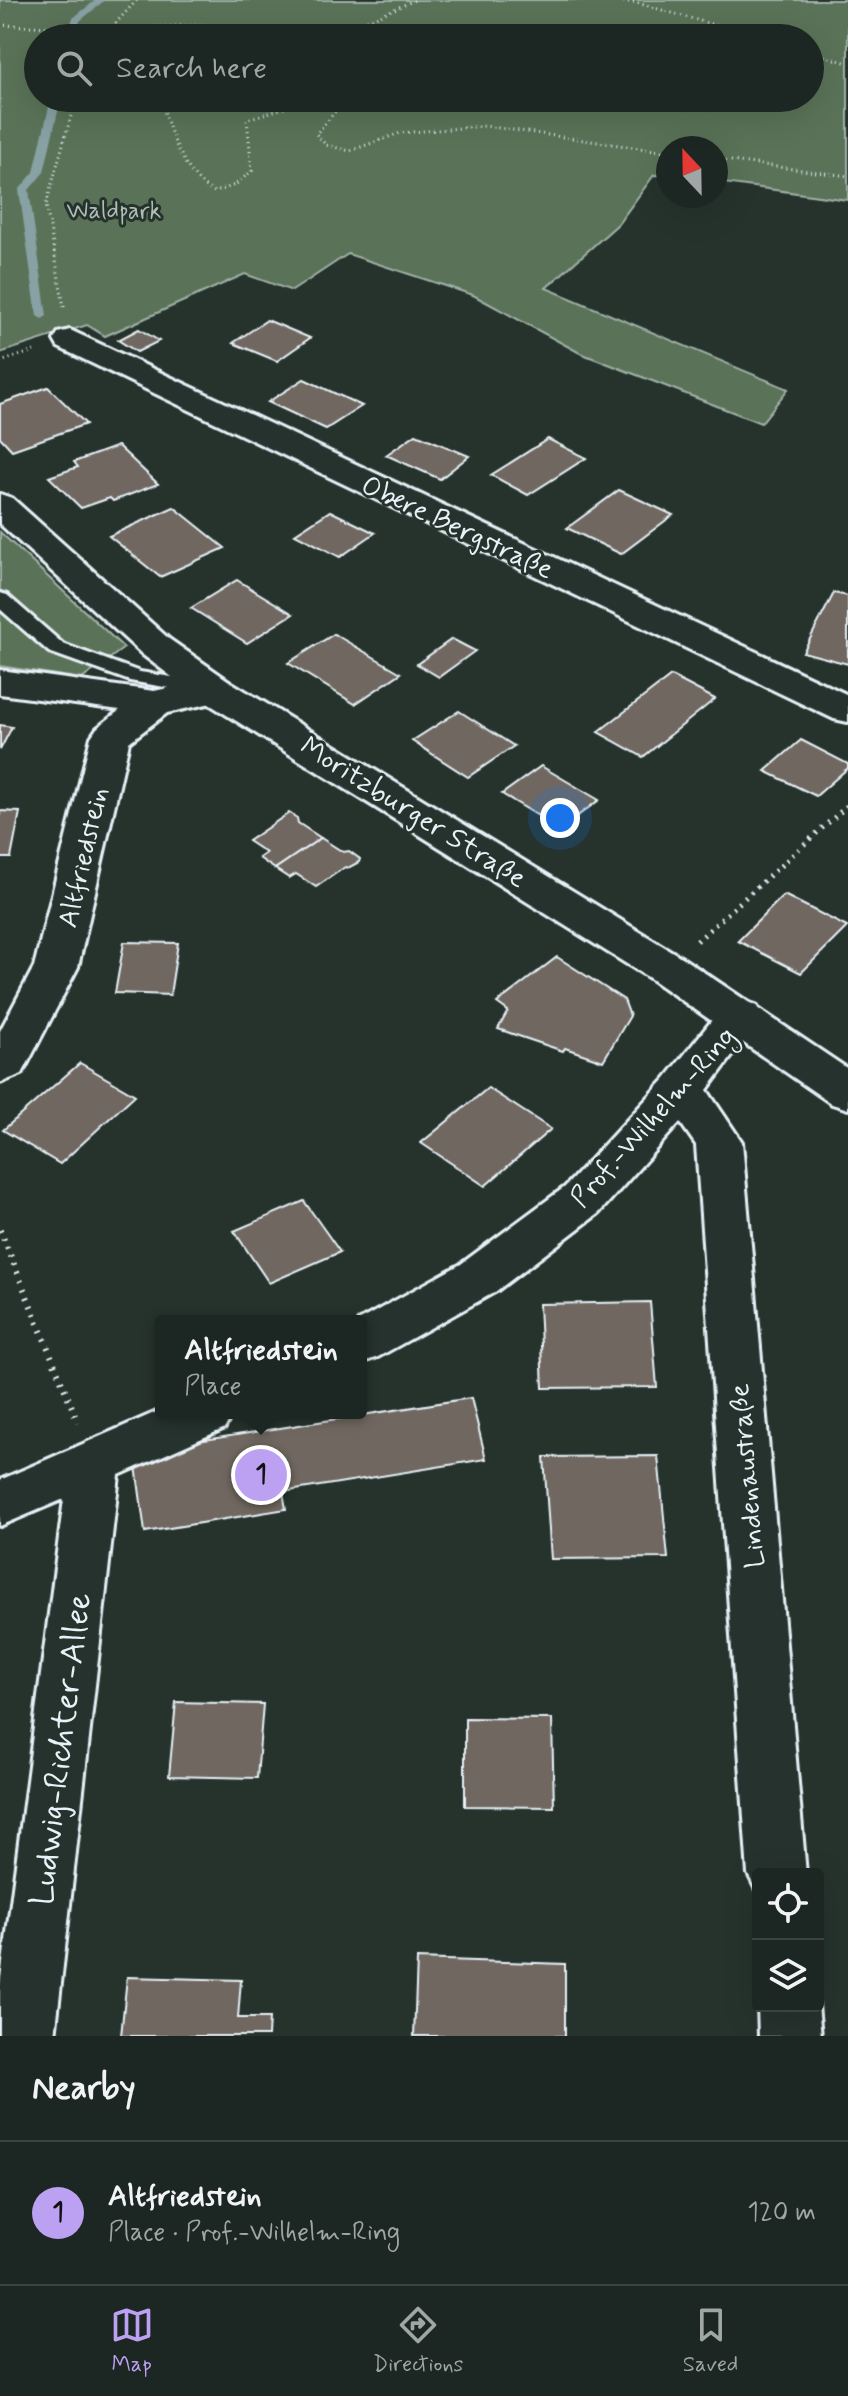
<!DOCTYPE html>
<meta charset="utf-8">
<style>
body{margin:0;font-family:Mynerve,sans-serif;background:#29322f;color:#f1f3f6}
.controls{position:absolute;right:24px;bottom:24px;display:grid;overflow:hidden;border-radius:8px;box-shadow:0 8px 32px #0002}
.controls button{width:72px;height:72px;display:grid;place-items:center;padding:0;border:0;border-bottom:2px solid #3a4340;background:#1c2622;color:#f1f3f6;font:40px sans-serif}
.compass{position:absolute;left:656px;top:136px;width:72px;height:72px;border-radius:50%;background:#1c2622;box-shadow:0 8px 32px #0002;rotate:338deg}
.you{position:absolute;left:560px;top:818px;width:28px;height:28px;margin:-20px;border:6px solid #fff;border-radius:50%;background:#1a73e8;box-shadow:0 0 0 12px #1a73e833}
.badge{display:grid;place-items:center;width:52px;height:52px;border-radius:50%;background:#bca0f2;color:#111;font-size:26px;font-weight:700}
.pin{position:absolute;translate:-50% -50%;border:4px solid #fff;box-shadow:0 2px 8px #0006}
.popup{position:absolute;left:155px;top:1315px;width:212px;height:104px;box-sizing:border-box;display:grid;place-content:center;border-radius:8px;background:#1c2622;filter:drop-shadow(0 2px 6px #0005);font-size:26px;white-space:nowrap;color:#a0a5a5}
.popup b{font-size:30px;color:#f1f3f6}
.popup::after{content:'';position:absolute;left:50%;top:100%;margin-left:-16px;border:16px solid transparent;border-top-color:#1c2622}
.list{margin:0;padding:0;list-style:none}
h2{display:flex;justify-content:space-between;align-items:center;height:104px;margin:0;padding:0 32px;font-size:34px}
h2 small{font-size:26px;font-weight:400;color:#a0a5a5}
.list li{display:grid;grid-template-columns:52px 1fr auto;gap:24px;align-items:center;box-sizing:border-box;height:144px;padding:0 32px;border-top:2px solid #3a4340}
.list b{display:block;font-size:30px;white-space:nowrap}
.list p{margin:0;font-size:26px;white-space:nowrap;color:#a0a5a5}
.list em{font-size:26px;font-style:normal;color:#a0a5a5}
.icon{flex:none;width:44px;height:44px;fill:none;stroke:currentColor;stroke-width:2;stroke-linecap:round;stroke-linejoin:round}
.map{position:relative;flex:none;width:848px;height:2036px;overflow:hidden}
.search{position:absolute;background:#1c2622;box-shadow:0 8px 32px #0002;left:24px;right:24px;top:24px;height:88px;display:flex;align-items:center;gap:20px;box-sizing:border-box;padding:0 28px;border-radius:44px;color:#a0a5a5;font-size:30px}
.sheet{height:248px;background:#1c2622}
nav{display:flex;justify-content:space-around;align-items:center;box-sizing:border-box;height:112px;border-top:2px solid #3a4340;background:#1c2622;font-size:22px;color:#a0a5a5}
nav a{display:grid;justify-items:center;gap:4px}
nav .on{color:#bca0f2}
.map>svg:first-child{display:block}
.green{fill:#5a7358;stroke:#a1b2a8;stroke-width:2;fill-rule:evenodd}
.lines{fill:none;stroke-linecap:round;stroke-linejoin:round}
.stream{fill:#87a1a4;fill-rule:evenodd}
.building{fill:#6f6761;stroke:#e8f1f8;stroke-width:2}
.service-casing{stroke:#e8f1f8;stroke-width:6}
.minor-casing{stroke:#e8f1f8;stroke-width:6}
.tertiary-casing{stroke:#e8f1f8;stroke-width:6}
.path-far2{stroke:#e8f1f8;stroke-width:3;stroke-dasharray:1 4;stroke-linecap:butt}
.path-far1{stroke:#e8f1f8;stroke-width:5;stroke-dasharray:2 6;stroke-linecap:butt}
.path{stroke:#e8f1f8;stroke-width:6;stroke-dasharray:2 7;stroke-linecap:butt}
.service{fill:#26332d;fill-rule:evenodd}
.minor{fill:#26332d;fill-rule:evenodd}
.tertiary{fill:#26332d;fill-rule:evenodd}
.labels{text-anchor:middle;stroke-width:6;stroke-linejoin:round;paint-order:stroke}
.far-park-label{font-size:24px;fill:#afbfb8;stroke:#26332d}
.street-label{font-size:28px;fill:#e8f1f8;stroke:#26332d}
.near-street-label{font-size:34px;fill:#e8f1f8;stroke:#26332d}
</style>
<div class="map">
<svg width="848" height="2036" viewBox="0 0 848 2036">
<rect width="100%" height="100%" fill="#26332d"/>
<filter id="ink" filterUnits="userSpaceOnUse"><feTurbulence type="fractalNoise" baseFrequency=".0125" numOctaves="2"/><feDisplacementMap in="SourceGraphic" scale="16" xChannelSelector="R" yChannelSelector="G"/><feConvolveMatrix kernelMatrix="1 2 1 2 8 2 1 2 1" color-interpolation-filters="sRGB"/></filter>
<g filter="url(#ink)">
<g class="green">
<path d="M0 0H848V200L716 182V148H668V176L654 175 618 224 546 288 788 389 761 423 580 353 473 295 348 254 292 291 245 274 105 336 87 325 0 353ZM38 38H810V98H38Z"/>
<path d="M0 532 124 648 82 679 0 666Z"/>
</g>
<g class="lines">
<g class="stream">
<path d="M96 0H105L80 21 74 38H66L73 18Z"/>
<path d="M51 98H61L44 172 29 190 47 316 42 319 37 316 19 190 34 172Z"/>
</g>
</g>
<g class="building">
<path d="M267 320 310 338 277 361 233 343Z"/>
<path d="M139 329 159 341 137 352 118 340Z"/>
<path d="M304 379 362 406 326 429 268 402Z"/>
<path d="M48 387 86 424 12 450 0 437V404Z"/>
<path d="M416 434 469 456 440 479 386 455Z"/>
<path d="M548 439 586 458 528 495 491 475Z"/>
<path d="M118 446 158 484 113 501 110 498 81 508 49 477 78 467 74 462Z"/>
<path d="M619 490 673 515 621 554 567 528Z"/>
<path d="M174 507 225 548 160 577 109 536Z"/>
<path d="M330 511 375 533 340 557 295 534Z"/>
<path d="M237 580 293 614 247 643 191 608Z"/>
<path d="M834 593 848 596V664L803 652Z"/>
<path d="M334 634 401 673 355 704 288 663Z"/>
<path d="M452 639 475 651 439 677 417 664Z"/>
<path d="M671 676 715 699 643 757 598 732Z"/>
<path d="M459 711 514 746 468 777 412 741Z"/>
<path d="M0 725 12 727 0 750Z"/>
<path d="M801 740 848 764V768L816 796 765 771Z"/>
<path d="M541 766 599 800 560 829 502 794Z"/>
<path d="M0 811 20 812 11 858H0Z"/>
<path d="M289 813 297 818 298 823 321 838 275 869 259 858 266 853 248 841Z"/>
<path d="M321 838 343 852 349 851 360 859 359 862 348 868 345 867 316 887 296 874 289 878 275 869Z"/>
<path d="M784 895 847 927 801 973 738 941Z"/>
<path d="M124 942 178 943 170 995 115 993Z"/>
<path d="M557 957 624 1000 630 1016 603 1061 565 1048 563 1051 498 1029 508 1011 497 1003Z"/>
<path d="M80 1063 135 1095 60 1164 3 1130Z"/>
<path d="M488 1088 551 1129 485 1186 421 1143Z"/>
<path d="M304 1201 340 1252 269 1283 234 1231Z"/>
<path d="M650 1302 657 1387 543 1388 539 1304Z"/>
<path d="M471 1398 486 1459 283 1492 286 1509 145 1532 134 1451Z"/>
<path d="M658 1456 668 1558 551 1559 544 1457Z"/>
<path d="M176 1702 263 1704 257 1778 169 1776Z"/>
<path d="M465 1718 552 1719 554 1807 465 1806Z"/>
<path d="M417 1959 565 1964V2036H414Z"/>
<path d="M127 1977 241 1980 238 2018H269L268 2036H121Z"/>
</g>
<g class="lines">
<g class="service-casing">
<path id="service" d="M0 593 7 595 63 644 140 672 210 683 220 689 210 695 130 681 49 652 0 609Z"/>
</g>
<g class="minor-casing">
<g id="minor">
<path d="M70 330 848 695V722L834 719 58 347 54 340 58 333Z"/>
<path d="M0 670 154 691 215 678 229 681 234 690 229 699 167 713 129 742 78 967 22 1074 0 1083V1031L34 967 91 737 97 728 120 710 0 694Z"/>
<path d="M740 1000 756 1005 762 1016 707 1090 742 1142 806 1874H758V1894L748 1874 696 1145 680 1122 599 1213 495 1292 378 1357 361 1363V1321H358L461 1264 565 1187 666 1078 724 1005Z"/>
<path d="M161 1410V1413H232L225 1428 119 1475 55 2036H0V1986L64 1499 0 1526V1480Z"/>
<path d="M758 2005H818L821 2036H759Z"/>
</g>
</g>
<g class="tertiary-casing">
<path id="tertiary" d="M0 494 12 498 169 639 229 681 681 957 848 1069V1109L832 1104 651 979 201 699 143 655 0 524Z"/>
</g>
<g class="path-far2">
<path d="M578 0 634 2 760 38"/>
<path d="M0 25 108 29 203 25 314 36 371 19 415 0"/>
<path d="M102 38 137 0"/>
<path d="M810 52 848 63"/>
<path d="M161 98C167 127 186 181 215 192L235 185 252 171 247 119 318 98"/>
<path d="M356 98 335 112 316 134 326 145 350 151 400 133 485 126 668 152"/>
<path d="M716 159 848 176"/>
<path d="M64 307 46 205 76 98"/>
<path d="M0 362 34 351"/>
</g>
<path class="path-far1" d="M697 941 848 805"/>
<path class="path" d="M0 1230 78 1422"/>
<use href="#service" class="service"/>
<use href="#minor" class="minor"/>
<use href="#tertiary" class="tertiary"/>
</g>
</g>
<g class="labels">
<g class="far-park-label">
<text x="114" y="218">Waldpark</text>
</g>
<g class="street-label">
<text transform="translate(458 526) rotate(25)" y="10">Obere Bergstraße</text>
<text transform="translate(414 811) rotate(32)" y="10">Moritzburger Straße</text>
<text transform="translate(82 857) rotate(-77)" y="10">Altfriedstein</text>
<text transform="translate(652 1116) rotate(-48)" y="10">Prof.-Wilhelm-Ring</text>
<text transform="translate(746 1476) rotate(-95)" y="10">Lindenaustraße</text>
</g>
<g class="near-street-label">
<text transform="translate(59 1749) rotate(-83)" y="12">Ludwig-Richter-Allee</text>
</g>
</g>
</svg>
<div class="controls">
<button><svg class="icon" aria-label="locate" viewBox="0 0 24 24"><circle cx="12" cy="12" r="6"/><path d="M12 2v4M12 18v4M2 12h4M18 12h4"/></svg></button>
<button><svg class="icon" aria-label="layers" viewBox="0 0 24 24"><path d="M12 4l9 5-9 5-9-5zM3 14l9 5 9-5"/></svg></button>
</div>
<svg class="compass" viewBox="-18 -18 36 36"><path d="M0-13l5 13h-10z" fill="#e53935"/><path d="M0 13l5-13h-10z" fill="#a0a5a5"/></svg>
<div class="you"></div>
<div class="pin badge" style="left:261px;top:1475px">1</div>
<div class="popup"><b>Altfriedstein</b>Place</div>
<div class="search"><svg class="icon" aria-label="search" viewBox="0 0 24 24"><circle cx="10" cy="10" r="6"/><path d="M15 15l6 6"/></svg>Search here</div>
</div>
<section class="sheet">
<h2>Nearby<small></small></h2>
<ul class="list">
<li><span class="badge">1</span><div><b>Altfriedstein</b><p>Place · Prof.-Wilhelm-Ring</p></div><em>120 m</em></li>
</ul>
</section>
<nav>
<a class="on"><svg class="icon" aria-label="map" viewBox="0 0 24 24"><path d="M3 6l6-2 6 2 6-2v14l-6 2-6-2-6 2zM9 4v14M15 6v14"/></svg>Map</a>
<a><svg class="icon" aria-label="directions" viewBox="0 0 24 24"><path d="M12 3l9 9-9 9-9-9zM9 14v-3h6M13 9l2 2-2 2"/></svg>Directions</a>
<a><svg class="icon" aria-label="saved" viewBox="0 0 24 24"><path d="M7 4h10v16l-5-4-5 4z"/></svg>Saved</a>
</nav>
